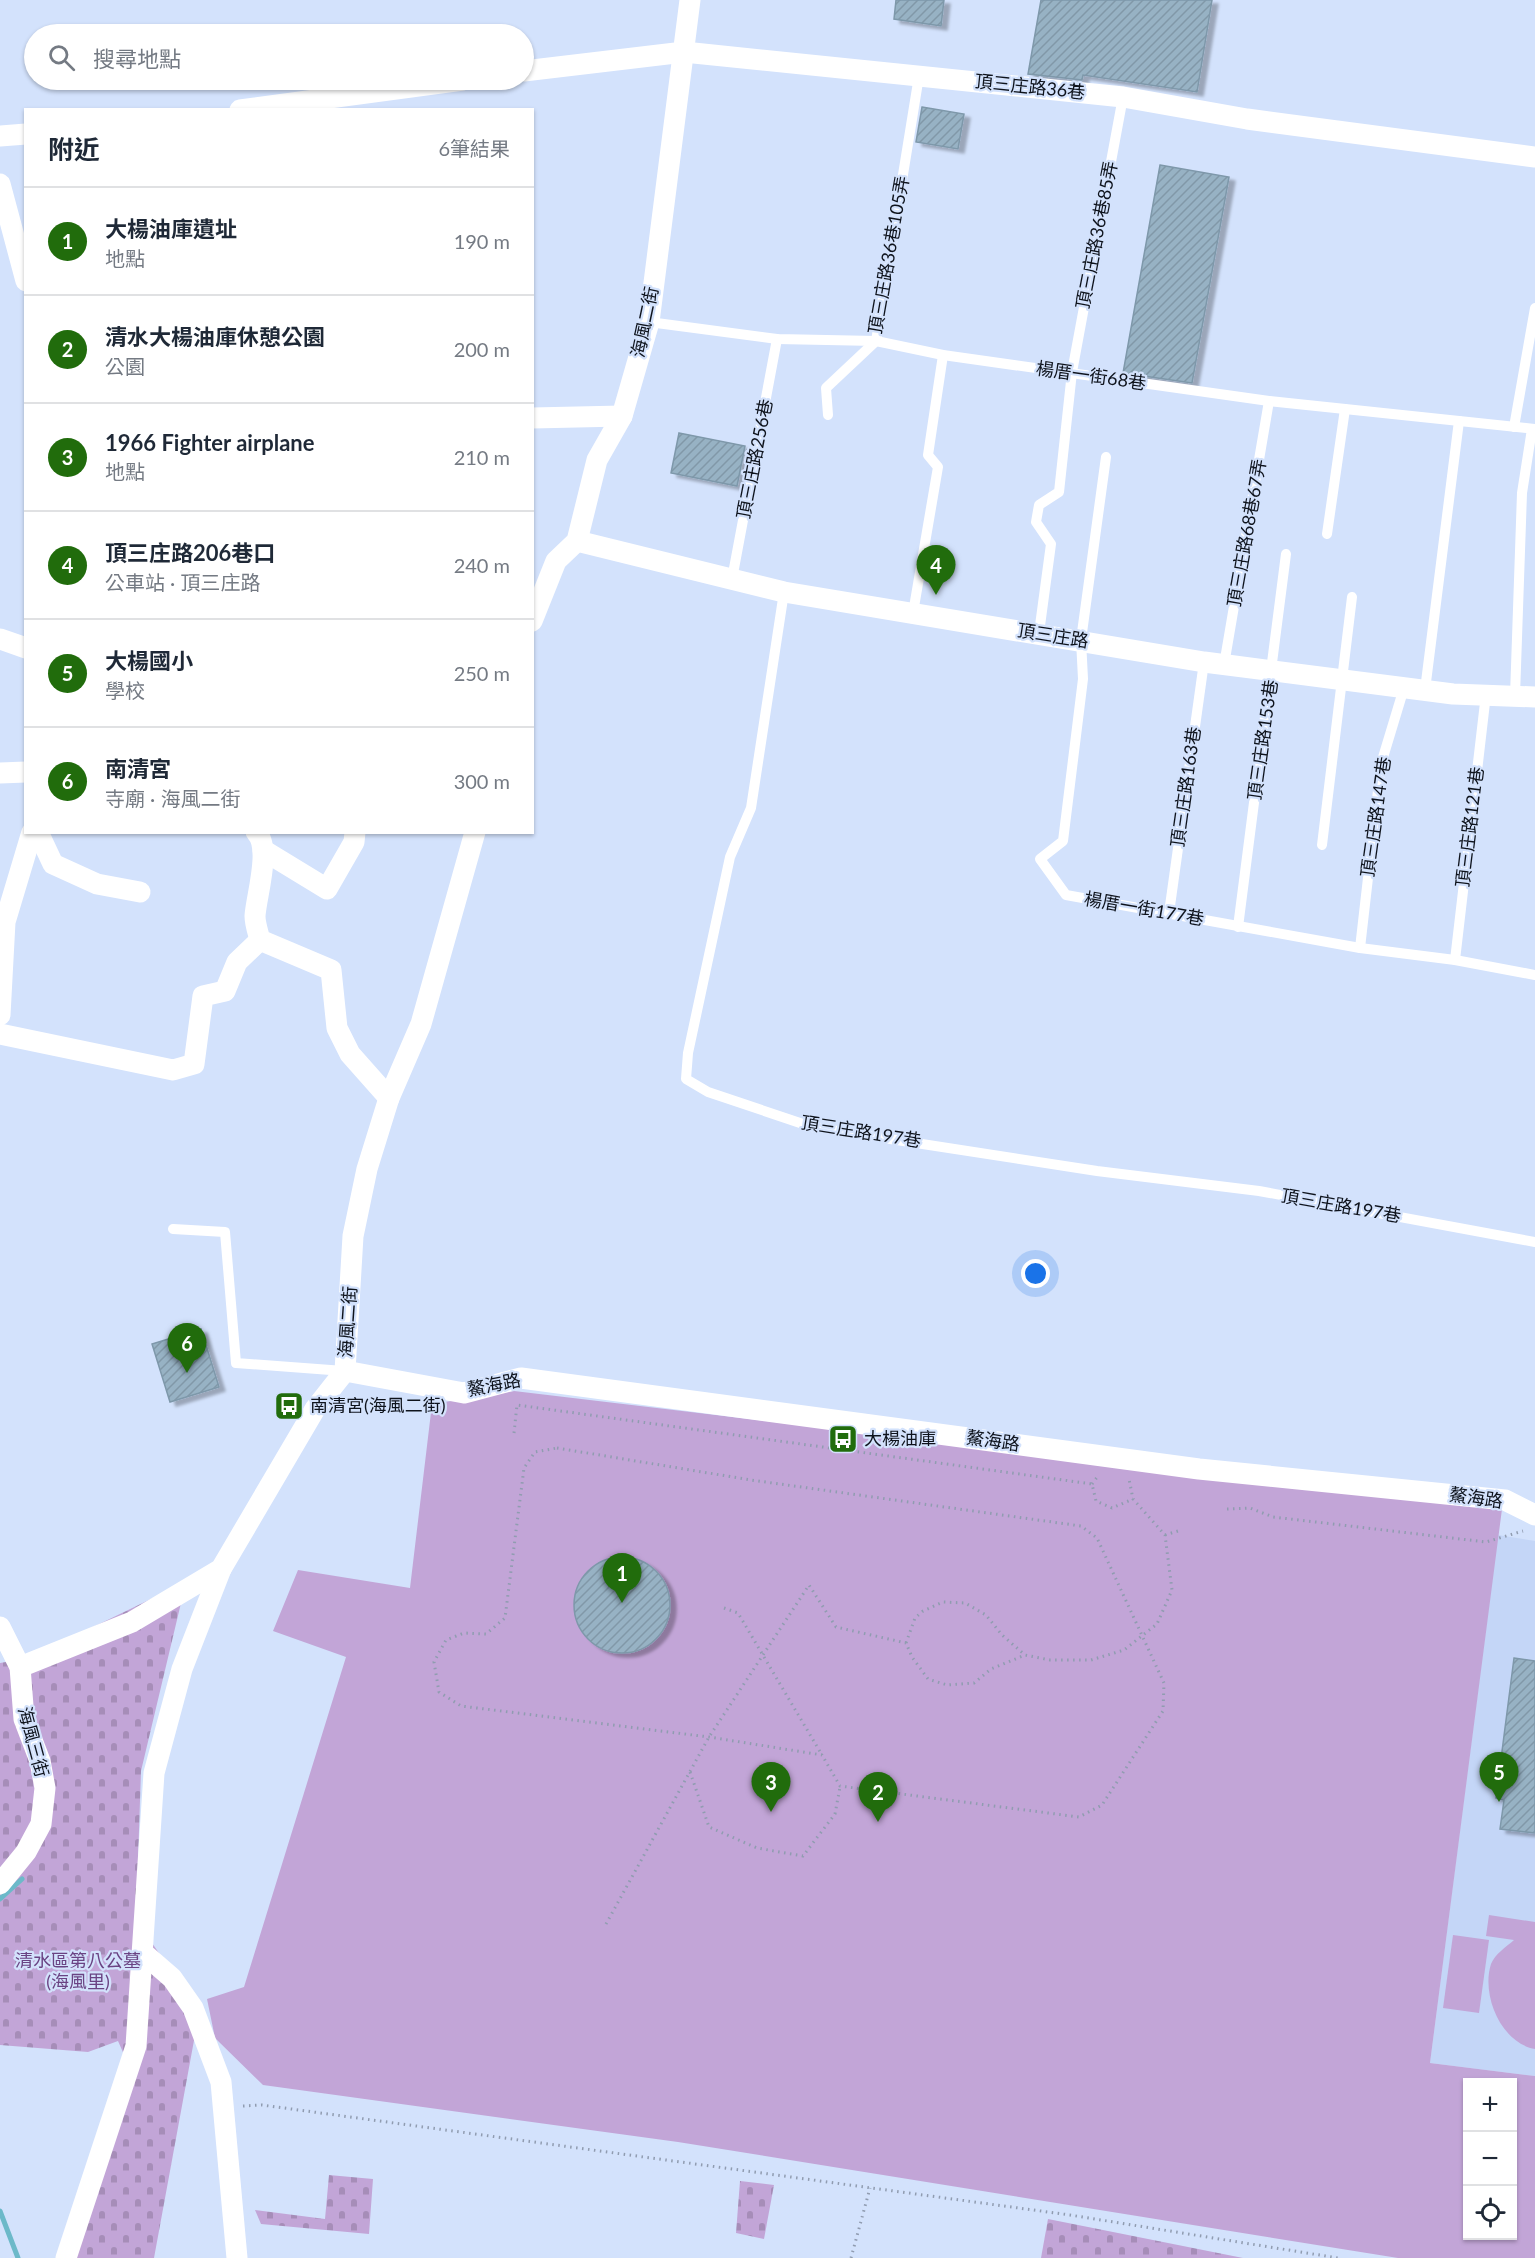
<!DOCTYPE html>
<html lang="zh-TW">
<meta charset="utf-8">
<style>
body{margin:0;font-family:Lato,"Noto Sans TC",sans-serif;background:#f2f2f3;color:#1f2937}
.controls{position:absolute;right:18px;bottom:18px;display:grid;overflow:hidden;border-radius:0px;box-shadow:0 2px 4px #0004}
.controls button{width:54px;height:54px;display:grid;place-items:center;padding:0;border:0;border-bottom:2px solid #e0e1e3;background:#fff;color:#1f2937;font:30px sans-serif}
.you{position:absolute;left:1036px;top:1274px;width:21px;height:21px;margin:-15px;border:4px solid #fff;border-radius:50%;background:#1a73e8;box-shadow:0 0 0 9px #1a73e833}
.badge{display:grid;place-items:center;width:39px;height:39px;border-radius:50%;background:#216c0c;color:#fff;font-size:20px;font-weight:700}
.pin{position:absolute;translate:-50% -50px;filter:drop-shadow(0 2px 3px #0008)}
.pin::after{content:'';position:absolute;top:32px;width:21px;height:18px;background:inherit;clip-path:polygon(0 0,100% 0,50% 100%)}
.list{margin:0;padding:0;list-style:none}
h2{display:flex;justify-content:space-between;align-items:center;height:78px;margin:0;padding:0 24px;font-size:26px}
h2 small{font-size:20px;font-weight:400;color:#747a83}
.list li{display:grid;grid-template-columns:39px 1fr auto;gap:18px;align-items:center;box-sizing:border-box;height:108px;padding:0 24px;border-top:2px solid #e0e1e3}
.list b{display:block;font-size:22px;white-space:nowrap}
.list p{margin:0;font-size:20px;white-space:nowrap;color:#747a83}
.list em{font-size:20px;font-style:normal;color:#747a83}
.icon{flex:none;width:33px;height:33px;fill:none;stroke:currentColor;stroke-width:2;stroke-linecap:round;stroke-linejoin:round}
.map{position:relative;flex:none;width:1535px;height:2258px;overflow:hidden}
.search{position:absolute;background:#fff;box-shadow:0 2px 4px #0004;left:24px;top:24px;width:510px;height:66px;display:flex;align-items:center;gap:15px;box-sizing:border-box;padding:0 21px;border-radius:33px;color:#747a83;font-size:22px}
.panel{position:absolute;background:#fff;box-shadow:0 2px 4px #0004;left:24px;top:108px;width:510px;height:726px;border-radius:0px}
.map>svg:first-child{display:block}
.built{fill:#c4d6f7}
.cemetery{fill:url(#cemetery-stones)}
.park{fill:#c2a5d7;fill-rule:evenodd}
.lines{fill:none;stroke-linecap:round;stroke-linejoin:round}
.stream{stroke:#6cb9c9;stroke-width:5}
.building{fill:url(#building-hatch);stroke:#7e98aa;stroke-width:1.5;filter:url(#shadow)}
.path{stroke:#909cb0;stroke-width:3;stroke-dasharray:1.5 4.5;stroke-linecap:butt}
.service{stroke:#fff;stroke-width:10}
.minor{stroke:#fff;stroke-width:21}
.labels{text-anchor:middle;stroke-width:4.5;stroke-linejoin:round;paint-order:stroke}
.street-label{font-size:18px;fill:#0e131c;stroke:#d3e2fc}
.poi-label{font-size:18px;fill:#0e131c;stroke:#d3e2fc;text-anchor:start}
.park-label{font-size:18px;fill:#6a4383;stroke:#d3e2fc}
</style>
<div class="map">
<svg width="1535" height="2258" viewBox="0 0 1535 2258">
<defs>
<pattern id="cemetery-stones" width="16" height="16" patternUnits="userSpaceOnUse" patternTransform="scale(1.5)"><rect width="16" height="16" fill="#c2a5d7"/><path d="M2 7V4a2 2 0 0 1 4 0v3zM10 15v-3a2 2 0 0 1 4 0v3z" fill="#a68db8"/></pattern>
<pattern id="building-hatch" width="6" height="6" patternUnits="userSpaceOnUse" patternTransform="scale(1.5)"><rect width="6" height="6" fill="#97b2c4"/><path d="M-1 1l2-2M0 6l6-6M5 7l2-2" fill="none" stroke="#8198a8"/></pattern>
<filter id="shadow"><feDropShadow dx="6" dy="4" stdDeviation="1.5" flood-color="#0004"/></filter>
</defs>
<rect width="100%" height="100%" fill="#d3e2fc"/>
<path class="built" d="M1498 1535 1535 1541V2076L1430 2063Z"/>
<g class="cemetery">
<path d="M186 1582 141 1771 136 1920 177 1979 195 2035 154 2258H73L133 2075 118 2041 88 2052 0 2045V1663L29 1658Z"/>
<path d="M329 2175 373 2179 369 2234 261 2224 255 2210 325 2219Z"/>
<path d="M740 2181 774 2185 764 2239 736 2233Z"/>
<path d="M1048 2219 1243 2258H1041Z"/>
</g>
<g class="park">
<path d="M514 1391 1502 1509 1430 2063 1535 2076V2258H1398L678 2142 263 2085 215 2038 207 1999 244 1987 346 1657 273 1631 298 1570 410 1588 432 1404ZM1468 2082H1512V2236H1468Z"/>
<path d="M1489 1915 1535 1922V2049C1501 2043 1481 1995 1491 1964 1495 1954 1506 1947 1514 1940L1486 1936Z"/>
<path d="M1453 1935 1489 1940 1479 2013 1443 2008Z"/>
</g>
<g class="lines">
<g class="stream">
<path d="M0 1899 22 1879"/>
<path d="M0 2211 18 2258"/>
</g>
</g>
<g class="building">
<path d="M896 0H944L941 26 894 19Z"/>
<path d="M1041 0H1212L1197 92 1083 75 1082 80 1028 74Z"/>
<path d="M922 107 964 114 958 149 916 142Z"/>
<path d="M1160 165 1229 177 1192 383 1123 373Z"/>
<path d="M679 433 745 446 737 486 671 473Z"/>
<path d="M201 1329 219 1387 170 1402 152 1344Z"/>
<circle cx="622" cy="1605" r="48"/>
<path d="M1514 1658 1535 1661V1833L1500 1829 1504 1800 1496 1798Z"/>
</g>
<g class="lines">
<g class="path">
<path d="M514 1433 517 1405 1092 1484 1096 1501 1112 1508 1133 1499"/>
<path d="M557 1448 751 1480 1081 1526 1097 1538 1164 1683 1163 1711 1102 1805 1079 1817 840 1786 822 1755 709 1737 461 1706 439 1692 434 1662 446 1640 464 1633 486 1634 505 1618 524 1468 535 1452Z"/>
<path d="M1092 1484 1098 1476"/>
<path d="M1227 1509 1250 1508 1273 1517 1486 1542 1523 1531"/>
<path d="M1165 1535 1178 1531"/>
<path d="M724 1608 738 1613 822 1755"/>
<path d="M906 1643 915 1618 923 1611 943 1602 965 1603 986 1615 1002 1635 1025 1655"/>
<path d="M690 1772 709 1827 757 1848 803 1856 835 1814 840 1787"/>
<path d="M606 1924 709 1737 809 1585 836 1627 906 1643 912 1657 928 1679 947 1685 974 1683 991 1669 1025 1655 1050 1660H1091L1124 1650 1157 1624 1172 1590 1165 1535 1133 1499 1129 1479"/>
<path d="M243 2106 262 2105 1070 2215 1338 2258"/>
<path d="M851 2258 870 2188"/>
</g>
<g class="service">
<path d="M649 322 777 339 876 341 943 355 1269 401 1535 429"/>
<path d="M828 415 826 388 876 341 919 76"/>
<path d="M1514 427 1535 308"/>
<path d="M1106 457 1081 640 1083 679 1063 841 1040 859 1066 895 1360 948 1455 960 1535 975"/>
<path d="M1327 534 1345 409"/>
<path d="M732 579 777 339"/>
<path d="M784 592 751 808 730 857 688 1053 686 1079 708 1092 812 1127 1097 1171 1259 1191 1535 1242"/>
<path d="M913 613 938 467 928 455 943 355"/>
<path d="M1039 633 1051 544 1036 522 1039 505 1059 492 1072 372 1123 97"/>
<path d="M1224 665 1269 401"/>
<path d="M1425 690 1459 421"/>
<path d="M1515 696 1522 493 1532 429"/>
<path d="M1322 845 1352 597"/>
<path d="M1169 913 1204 662"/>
<path d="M1238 927 1286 554"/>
<path d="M1360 948 1381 764 1404 688"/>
<path d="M1455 960 1486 694"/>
<path d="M173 1229 225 1232 236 1363 344 1371"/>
</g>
<g class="minor">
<path d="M524 71 684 52 1123 97 1247 119 1535 157"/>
<path d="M240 110 463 80"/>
<path d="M0 136 26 134"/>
<path d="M0 184 26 281"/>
<path d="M532 418 622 416"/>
<path d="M577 541 784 592 1204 662 1453 694 1535 697"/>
<path d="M532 621 556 561 577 541 597 460 622 416 649 322 690 0"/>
<path d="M0 639 26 648"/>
<path d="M0 773 26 772"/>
<path d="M38 832 53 864 97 884 140 892"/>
<path d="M256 832C272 847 256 897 255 916 255 924 258 932 260 940L331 970 337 1028 350 1054 389 1098"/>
<path d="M263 850 327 889 354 842 355 832"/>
<path d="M0 1015 5 922 32 832"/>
<path d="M0 1034 173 1070 194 1064 203 996 225 991 237 962 260 940"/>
<path d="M345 1371 464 1393 521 1378 1199 1469 1505 1500 1535 1515"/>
<path d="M0 1627 20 1667 24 1719 40 1761 45 1788 41 1824 26 1852 0 1884"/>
<path d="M20 1667 132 1622 221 1569 315 1409 345 1371 353 1236 367 1169 389 1098 421 1024 475 832"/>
<path d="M142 1952 172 1978 193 2008 221 2082 237 2258"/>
<path d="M66 2258 136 2046 154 1773 182 1669 221 1569"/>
</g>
</g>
<defs>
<g id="bus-square" transform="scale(1.5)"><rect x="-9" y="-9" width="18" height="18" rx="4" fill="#216c0c" stroke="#d3e2fc"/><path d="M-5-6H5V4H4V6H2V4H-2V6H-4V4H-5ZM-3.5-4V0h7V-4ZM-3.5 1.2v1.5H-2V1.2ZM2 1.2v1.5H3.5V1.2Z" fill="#fff"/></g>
</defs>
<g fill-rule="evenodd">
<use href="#bus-square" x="289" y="1406"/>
<use href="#bus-square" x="843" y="1439"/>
</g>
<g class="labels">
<g class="street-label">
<text transform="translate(1030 87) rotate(6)" y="6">頂三庄路36巷</text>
<text transform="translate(1097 235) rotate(-79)" y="6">頂三庄路36巷85弄</text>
<text transform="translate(889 255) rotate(-80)" y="6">頂三庄路36巷105弄</text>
<text transform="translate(645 322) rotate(-78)" y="6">海風二街</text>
<text transform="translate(1091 376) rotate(8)" y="6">楊厝一街68巷</text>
<text transform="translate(755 459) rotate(-79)" y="6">頂三庄路256巷</text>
<text transform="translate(1247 533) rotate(-80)" y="6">頂三庄路68巷67弄</text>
<text transform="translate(1053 636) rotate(9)" y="6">頂三庄路</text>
<text transform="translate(1263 740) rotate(-82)" y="6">頂三庄路153巷</text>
<text transform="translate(1186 787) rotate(-82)" y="6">頂三庄路163巷</text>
<text transform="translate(1376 817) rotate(-82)" y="6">頂三庄路147巷</text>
<text transform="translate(1470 827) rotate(-83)" y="6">頂三庄路121巷</text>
<text transform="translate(1144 909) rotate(10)" y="6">楊厝一街177巷</text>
<text transform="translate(861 1132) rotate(9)" y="6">頂三庄路197巷</text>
<text transform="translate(1341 1206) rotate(10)" y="6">頂三庄路197巷</text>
<text transform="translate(348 1322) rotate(-86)" y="6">海風二街</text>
<text transform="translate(494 1385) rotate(-11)" y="6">鰲海路</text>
<text transform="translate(993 1441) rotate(8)" y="6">鰲海路</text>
<text transform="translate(1476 1498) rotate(8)" y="6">鰲海路</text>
<text transform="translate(33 1742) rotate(75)" y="6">海風三街</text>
</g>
<g class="poi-label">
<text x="310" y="1412">南清宮(海風二街)</text>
<text x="864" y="1445">大楊油庫</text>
</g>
<g class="park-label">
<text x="78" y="1967">清水區第八公墓<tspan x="78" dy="21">(海風里)</tspan></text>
</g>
</g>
</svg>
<div class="controls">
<button>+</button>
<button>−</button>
<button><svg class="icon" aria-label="locate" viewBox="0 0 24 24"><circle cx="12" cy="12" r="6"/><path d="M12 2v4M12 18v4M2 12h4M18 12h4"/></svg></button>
</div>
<div class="you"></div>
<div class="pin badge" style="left:622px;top:1603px">1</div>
<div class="pin badge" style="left:878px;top:1822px">2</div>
<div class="pin badge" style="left:771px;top:1812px">3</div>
<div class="pin badge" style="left:936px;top:595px">4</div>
<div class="pin badge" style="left:1499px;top:1802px">5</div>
<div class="pin badge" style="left:187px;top:1373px">6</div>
<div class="search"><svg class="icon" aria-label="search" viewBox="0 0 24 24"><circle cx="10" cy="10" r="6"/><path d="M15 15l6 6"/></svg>搜尋地點</div>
<section class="panel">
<h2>附近<small>6筆結果</small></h2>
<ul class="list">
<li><span class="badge">1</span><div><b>大楊油庫遺址</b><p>地點</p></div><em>190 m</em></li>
<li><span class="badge">2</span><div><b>清水大楊油庫休憩公園</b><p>公園</p></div><em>200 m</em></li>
<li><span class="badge">3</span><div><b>1966 Fighter airplane</b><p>地點</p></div><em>210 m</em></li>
<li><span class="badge">4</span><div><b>頂三庄路206巷口</b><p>公車站 · 頂三庄路</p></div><em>240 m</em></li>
<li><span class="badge">5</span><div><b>大楊國小</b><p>學校</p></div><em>250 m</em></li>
<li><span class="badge">6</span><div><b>南清宮</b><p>寺廟 · 海風二街</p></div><em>300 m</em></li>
</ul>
</section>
</div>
